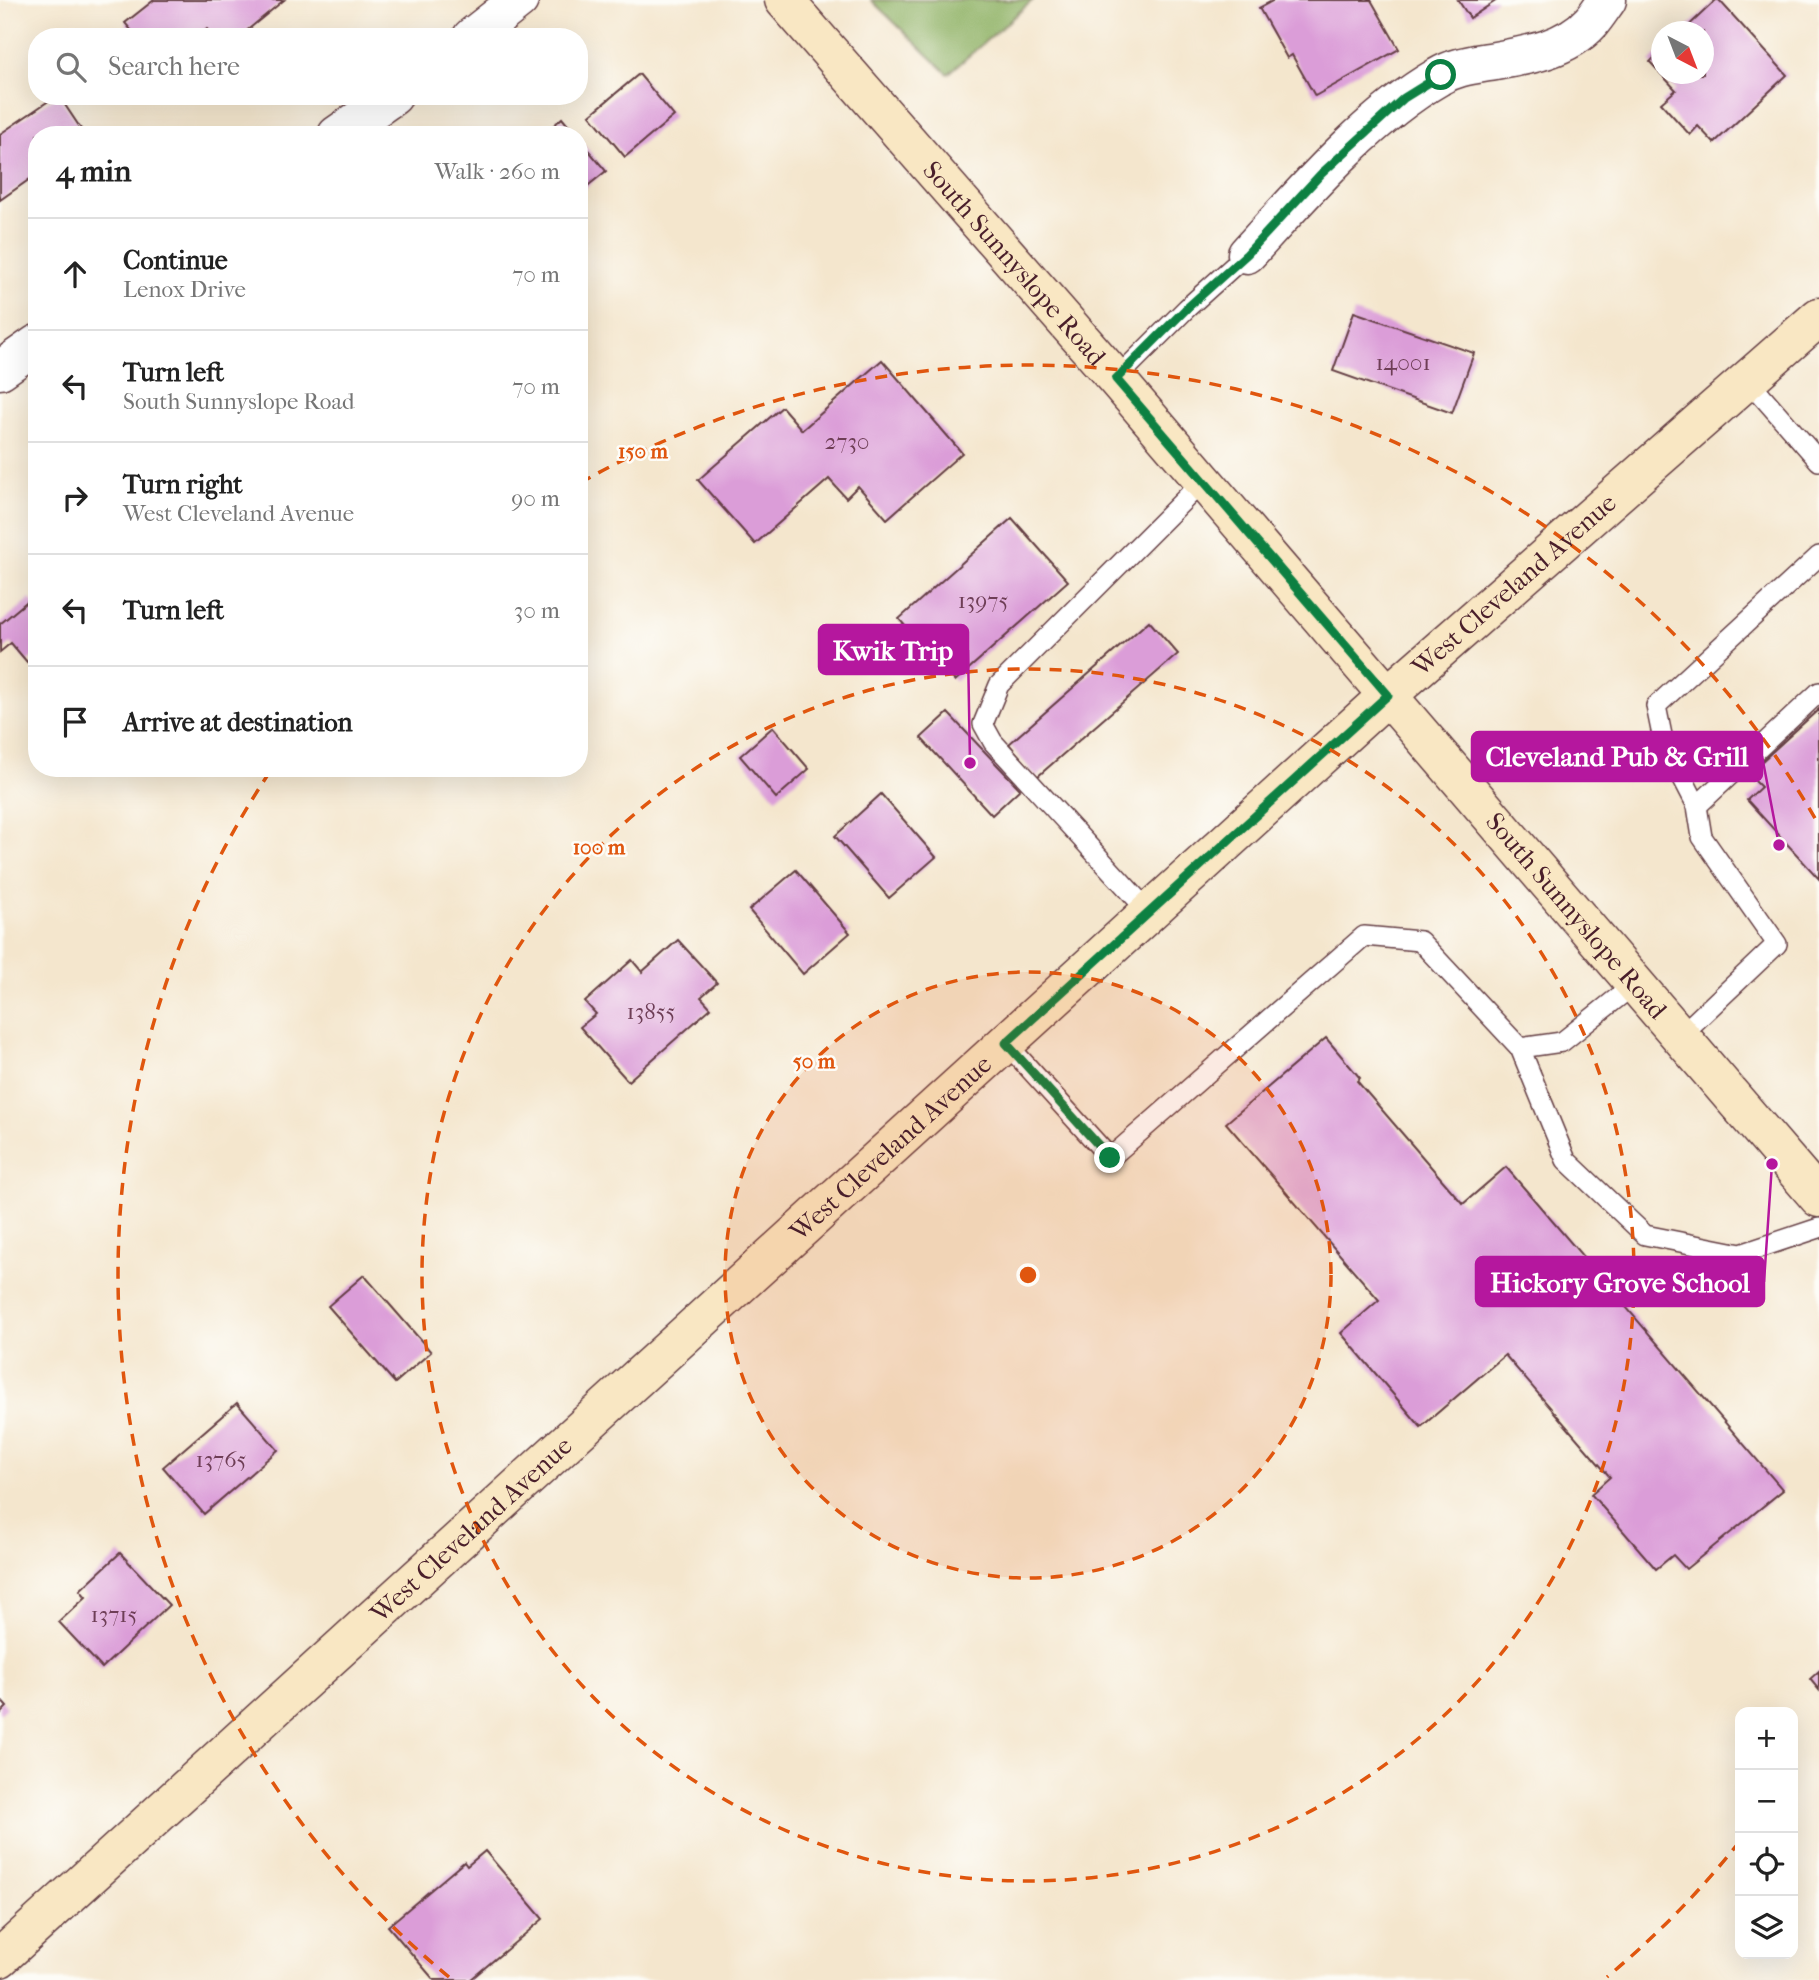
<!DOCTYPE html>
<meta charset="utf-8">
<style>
body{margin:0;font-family:"IM FELL French Canon",serif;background:#f2f2f2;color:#222}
.controls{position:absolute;right:21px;bottom:21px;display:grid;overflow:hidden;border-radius:14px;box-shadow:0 7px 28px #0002}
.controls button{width:63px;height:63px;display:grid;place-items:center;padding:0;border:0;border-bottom:2px solid #e0e0e0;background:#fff;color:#222;font:35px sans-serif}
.compass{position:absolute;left:1651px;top:21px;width:63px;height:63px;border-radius:50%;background:#fff;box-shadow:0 7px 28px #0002;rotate:138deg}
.stop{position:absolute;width:21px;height:21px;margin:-16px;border:5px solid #0b8043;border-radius:50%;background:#fff}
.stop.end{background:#0b8043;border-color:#fff;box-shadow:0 2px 7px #0008}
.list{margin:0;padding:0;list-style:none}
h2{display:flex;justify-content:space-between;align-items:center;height:91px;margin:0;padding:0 28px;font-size:30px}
h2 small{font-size:23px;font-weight:400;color:#767676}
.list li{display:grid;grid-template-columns:46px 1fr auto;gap:21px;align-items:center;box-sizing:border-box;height:112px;padding:0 28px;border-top:2px solid #e0e0e0}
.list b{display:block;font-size:26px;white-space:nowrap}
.list p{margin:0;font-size:23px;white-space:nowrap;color:#767676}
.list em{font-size:23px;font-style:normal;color:#767676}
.icon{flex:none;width:38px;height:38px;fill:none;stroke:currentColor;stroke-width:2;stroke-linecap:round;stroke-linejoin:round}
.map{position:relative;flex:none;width:1819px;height:1980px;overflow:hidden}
.search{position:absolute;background:#fff;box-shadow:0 7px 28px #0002;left:28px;top:28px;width:560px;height:77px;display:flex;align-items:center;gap:18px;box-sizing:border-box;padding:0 24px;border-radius:28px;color:#767676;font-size:26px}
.panel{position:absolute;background:#fff;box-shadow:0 7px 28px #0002;left:28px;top:126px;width:560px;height:651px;border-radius:28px}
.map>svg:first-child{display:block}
.forest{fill:#91b368;stroke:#6e694a;stroke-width:2}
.building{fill:#db9dd8}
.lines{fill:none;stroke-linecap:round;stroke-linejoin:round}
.lane-casing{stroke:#643d43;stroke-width:22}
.street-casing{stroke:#643d43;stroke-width:41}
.secondary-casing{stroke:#643d43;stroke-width:41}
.lane{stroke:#fff;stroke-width:19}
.street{stroke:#fff;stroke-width:38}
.secondary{stroke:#f9e7c3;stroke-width:38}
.route{stroke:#0b8043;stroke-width:9}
.ring{fill:none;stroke:#e0560e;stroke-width:3.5;stroke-dasharray:12 9}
.labels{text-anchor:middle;stroke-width:5;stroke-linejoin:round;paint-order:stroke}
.number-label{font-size:23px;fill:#6e3e56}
.street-label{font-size:26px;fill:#4a1f2b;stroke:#fdfcf7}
.centre{fill:#e0560e;stroke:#fdfcf7;stroke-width:3.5}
.ring-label{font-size:21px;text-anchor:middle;font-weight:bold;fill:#e0560e;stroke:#fdfcf7;stroke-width:5;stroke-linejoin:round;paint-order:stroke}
.leader{fill:none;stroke:#b5179e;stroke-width:2.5}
.callout-dot{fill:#b5179e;stroke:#fdfcf7;stroke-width:2.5}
.callout{fill:#b5179e;stroke:#b5179e;stroke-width:2.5}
.callout-label{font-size:28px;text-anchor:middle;font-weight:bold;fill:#fff}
</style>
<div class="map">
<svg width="1819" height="1980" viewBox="0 0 1819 1980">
<rect width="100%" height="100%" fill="#fdfcf7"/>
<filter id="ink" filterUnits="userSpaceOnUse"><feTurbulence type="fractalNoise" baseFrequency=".0143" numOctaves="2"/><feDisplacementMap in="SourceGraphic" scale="14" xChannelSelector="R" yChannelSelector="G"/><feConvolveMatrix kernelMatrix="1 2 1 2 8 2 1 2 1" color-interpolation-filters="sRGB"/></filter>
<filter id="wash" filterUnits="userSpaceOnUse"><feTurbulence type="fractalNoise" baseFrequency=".00686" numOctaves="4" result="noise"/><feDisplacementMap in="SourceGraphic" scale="28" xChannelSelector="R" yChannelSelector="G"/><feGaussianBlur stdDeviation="1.57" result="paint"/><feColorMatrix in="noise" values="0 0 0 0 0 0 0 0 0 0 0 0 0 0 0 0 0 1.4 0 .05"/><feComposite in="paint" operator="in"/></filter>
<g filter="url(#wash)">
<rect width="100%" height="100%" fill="#f4e6cd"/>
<path class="forest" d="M871 0H1033L948 74Z"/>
<g id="blocks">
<g class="building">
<path d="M154 0H284L239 37H213L207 29 198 37H137L125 23Z"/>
<path d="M1274 0H1371L1399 49 1315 96 1292 55 1287 58 1259 8Z"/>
<path d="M1458 0H1497L1470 18Z"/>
<path d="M1716 0H1719L1787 75 1714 143 1698 126 1690 135 1661 103 1676 90 1650 62 1661 51V74H1703V32H1682Z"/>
<path d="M639 74 674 116 625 157 590 115Z"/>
<path d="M56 96H59L85 135H37V174L0 200V134Z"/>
<path d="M562 118 576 135H543Z"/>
<path d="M579 139 606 171 579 193Z"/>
<path d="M1354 312 1474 353 1452 413 1333 371Z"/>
<path d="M882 360 962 453 887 519 858 486 846 498 829 479 755 544 698 480 782 407 802 430Z"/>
<path d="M1012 518 1068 581 955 681 899 619Z"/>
<path d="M30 599 37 607V654L27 662 11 643 0 652V624Z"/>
<path d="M1149 621 1178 654 1037 777 1009 744Z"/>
<path d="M1819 709V879L1747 800 1761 787 1748 774Z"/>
<path d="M948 713 1020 789 992 815 921 738Z"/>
<path d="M773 727 809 769 776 798 740 756Z"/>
<path d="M881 794 936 857 889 898 835 836Z"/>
<path d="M796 870 850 933 803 974 749 910Z"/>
<path d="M678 940 717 983 701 997 711 1008 628 1081 580 1027 596 1014 585 1002 632 960 642 972Z"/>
<path d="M1326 1038 1360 1078 1357 1081 1463 1204 1506 1167 1783 1490 1686 1569 1673 1555 1656 1569 1591 1494 1610 1477 1505 1355 1421 1427 1341 1333 1379 1300 1226 1123Z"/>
<path d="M364 1275 431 1352 395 1383 328 1306Z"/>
<path d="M237 1403 278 1450 204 1514 163 1467Z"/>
<path d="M120 1553 169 1605 102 1668 59 1622 86 1597 80 1590Z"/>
<path d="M1819 1671V1690L1810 1679Z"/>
<path d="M0 1699 7 1707 0 1714Z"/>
<path d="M485 1851 543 1919 470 1980H434L388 1926 464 1862 467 1866Z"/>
</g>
</g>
</g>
<g filter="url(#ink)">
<use href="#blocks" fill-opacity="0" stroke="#643d43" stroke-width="2"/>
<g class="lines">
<g class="lane-casing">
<g id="lane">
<path d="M1116 379 1187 308 1247 254"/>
<path d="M1748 380 1819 461"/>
<path d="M1697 806 1819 692"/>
<path d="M1149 912 993 742 983 724 999 685 1203 481"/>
<path d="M1680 1036 1777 944 1702 837 1697 806 1663 740 1656 706 1819 556"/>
<path d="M1006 1043 1110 1158 1364 936 1420 941 1520 1048 1562 1042 1636 983"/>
<path d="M1520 1048 1566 1160 1645 1235 1741 1254 1819 1228"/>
</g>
</g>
<g class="street-casing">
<g id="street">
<path d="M472 37 519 0"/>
<path d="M337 135 393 96"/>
<path d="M1247 254C1303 193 1367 118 1438 77 1454 67 1471 65 1489 62 1524 56 1566 50 1591 22 1597 15 1602 7 1607 0"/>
<path d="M0 370 37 344"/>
</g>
</g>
<g class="secondary-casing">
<g id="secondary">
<path id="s1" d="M784 0 1116 379 1819 1198"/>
<path id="s2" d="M0 1958 1388 695 1819 317"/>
</g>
</g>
<use href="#lane" class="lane"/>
<use href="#street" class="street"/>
<use href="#secondary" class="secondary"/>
</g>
</g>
<g class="lines" filter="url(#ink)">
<path class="route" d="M1110 1158 1006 1043 1388 695 1116 379 1187 308 1247 254 1321 174 1404 98 1441 75"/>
</g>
<circle cx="1028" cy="1275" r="303" fill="#e0560e" fill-opacity=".12"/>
<g class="ring">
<circle cx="1028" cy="1275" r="303"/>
<circle cx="1028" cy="1275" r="606"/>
<path d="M1740 1841A910 910 0 0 1 1607 1977M449 1977A910 910 0 0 1 269 773M580 483A910 910 0 0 1 1816 820"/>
</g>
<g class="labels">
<g class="number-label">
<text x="1403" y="370">14001</text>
<text x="847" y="449">2730</text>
<text x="983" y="608">13975</text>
<text x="651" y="1019">13855</text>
<text x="221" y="1467">13765</text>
<text x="114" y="1622">13715</text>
</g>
<g class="street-label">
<text dy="9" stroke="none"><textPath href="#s1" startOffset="350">South Sunnyslope Road</textPath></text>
<text dy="9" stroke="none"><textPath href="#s2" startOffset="2044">West Cleveland Avenue</textPath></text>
<text dy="9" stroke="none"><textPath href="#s1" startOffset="1211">South Sunnyslope Road</textPath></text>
<text dy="9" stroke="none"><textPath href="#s2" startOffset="1204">West Cleveland Avenue</textPath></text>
<text dy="9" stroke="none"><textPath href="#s2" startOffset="637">West Cleveland Avenue</textPath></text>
</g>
</g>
<circle cx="1028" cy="1275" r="10" class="centre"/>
<g class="ring-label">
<text x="643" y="458">150 m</text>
<text x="599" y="854">100 m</text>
<text x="814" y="1068">50 m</text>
</g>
<path class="leader" d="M970 763L968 650M1779 845L1762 756M1772 1164L1764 1282"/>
<g class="callout-dot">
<circle cx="970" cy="763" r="7"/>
<circle cx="1779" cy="845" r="7"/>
<circle cx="1772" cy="1164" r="7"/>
</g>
<g class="callout">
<rect x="819" y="625" width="149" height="49" rx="7"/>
<rect x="1472" y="732" width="290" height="49" rx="7"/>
<rect x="1476" y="1257" width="288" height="49" rx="7"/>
</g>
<g class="callout-label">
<text x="893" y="660">Kwik Trip</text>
<text x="1617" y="766">Cleveland Pub &amp; Grill</text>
<text x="1620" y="1292">Hickory Grove School</text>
</g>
</svg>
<div class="controls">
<button>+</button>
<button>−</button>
<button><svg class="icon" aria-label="locate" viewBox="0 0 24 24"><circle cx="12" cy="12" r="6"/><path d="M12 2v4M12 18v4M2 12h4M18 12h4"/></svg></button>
<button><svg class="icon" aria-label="layers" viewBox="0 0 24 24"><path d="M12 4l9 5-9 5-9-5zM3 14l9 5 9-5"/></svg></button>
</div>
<svg class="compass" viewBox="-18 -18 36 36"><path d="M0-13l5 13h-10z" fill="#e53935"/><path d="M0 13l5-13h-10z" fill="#767676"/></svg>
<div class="stop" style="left:1441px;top:75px"></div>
<div class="stop end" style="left:1110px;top:1158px"></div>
<div class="search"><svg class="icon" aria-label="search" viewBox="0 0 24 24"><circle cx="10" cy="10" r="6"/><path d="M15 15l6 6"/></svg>Search here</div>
<section class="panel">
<h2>4 min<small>Walk · 260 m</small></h2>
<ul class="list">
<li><svg class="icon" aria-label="ahead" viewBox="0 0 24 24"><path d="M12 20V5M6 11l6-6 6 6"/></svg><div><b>Continue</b><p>Lenox Drive</p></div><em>70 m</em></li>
<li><svg class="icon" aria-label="left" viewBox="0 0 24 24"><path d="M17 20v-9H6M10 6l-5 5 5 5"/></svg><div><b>Turn left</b><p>South Sunnyslope Road</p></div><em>70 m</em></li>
<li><svg class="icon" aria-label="right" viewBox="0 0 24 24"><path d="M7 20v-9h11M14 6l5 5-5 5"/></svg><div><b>Turn right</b><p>West Cleveland Avenue</p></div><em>90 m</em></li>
<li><svg class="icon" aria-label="left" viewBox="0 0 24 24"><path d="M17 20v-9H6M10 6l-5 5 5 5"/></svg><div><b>Turn left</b></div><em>30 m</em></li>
<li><svg class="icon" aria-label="arrive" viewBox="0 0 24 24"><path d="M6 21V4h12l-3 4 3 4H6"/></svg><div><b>Arrive at destination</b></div></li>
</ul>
</section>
</div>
